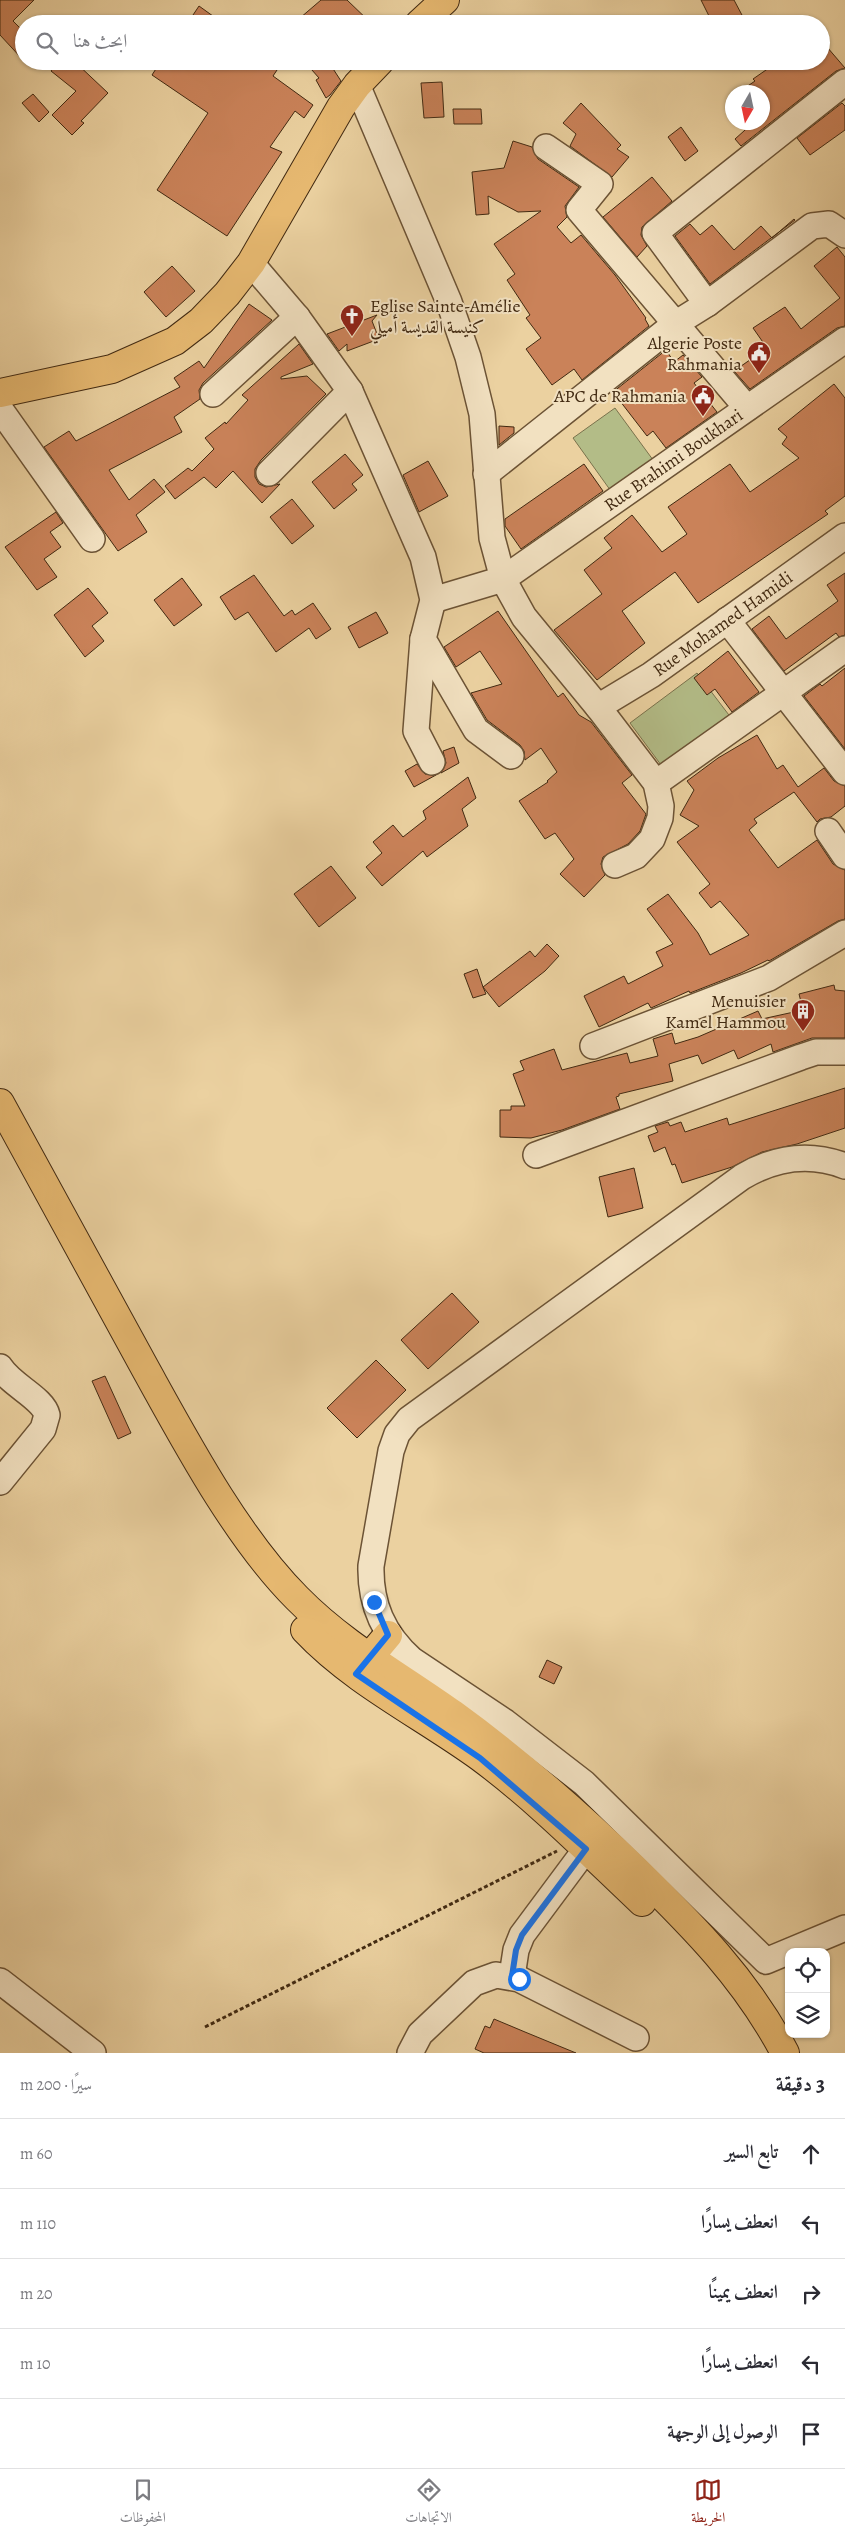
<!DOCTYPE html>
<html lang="ar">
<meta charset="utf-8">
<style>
body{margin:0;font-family:Alegreya,Amiri,serif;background:#f2f2f3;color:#2b2b33;direction:rtl}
.controls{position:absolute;right:15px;bottom:15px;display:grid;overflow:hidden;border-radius:10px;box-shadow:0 1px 4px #0004}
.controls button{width:45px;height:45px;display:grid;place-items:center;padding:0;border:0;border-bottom:1px solid #e1e1e2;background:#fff;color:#2b2b33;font:25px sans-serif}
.compass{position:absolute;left:725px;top:85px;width:45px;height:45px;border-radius:50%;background:#fff;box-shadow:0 1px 4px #0004;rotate:189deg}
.stop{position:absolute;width:15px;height:15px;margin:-11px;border:4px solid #1a73e8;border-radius:50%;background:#fff}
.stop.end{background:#1a73e8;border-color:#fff;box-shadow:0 1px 5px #0008}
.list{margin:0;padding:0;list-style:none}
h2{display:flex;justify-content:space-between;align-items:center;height:65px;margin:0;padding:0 20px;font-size:21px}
h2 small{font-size:16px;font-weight:400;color:#7c7c81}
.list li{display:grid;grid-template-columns:32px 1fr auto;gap:15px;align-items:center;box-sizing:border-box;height:70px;padding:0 20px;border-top:1px solid #e1e1e2}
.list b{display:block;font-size:19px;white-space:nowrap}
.list em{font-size:16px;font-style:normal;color:#7c7c81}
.icon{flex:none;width:28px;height:28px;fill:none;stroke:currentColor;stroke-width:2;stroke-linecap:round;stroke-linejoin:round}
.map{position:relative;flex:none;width:845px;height:2053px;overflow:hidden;direction:ltr}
.search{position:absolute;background:#fff;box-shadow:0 1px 4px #0004;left:15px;right:15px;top:15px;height:55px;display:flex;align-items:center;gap:12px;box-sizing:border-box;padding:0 18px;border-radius:28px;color:#7c7c81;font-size:19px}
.sheet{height:415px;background:#fff}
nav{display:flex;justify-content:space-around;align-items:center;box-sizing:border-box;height:70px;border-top:1px solid #e1e1e2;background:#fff;font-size:14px;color:#7c7c81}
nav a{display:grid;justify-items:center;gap:2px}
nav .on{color:#8f2418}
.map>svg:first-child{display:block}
.green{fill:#b3bc87;stroke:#7a724c}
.building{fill:#ca8259;stroke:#412911}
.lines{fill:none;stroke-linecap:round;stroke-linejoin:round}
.minor-casing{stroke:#6c5335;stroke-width:28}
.major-casing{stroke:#412911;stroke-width:30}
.path{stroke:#412911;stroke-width:3;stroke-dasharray:4 2.5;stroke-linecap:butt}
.minor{stroke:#f2e1c1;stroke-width:25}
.major{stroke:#e6b870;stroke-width:28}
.route{stroke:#1a73e8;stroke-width:6}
.labels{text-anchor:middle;stroke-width:4;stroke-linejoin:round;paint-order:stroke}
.poi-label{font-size:18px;fill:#412911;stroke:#f2e1c1;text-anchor:end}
.street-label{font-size:18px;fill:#412911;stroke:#f2e1c1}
</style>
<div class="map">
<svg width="845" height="2053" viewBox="0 0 845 2053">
<rect width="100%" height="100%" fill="#ebd1a0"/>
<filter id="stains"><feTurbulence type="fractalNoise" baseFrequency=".004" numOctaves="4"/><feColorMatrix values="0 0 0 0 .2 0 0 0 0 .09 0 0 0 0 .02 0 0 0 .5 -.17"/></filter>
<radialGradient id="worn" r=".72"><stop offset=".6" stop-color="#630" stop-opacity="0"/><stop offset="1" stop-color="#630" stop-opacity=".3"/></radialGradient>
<g class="green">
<path d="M615 408 656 464 613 494 573 438Z"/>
<path d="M697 673 735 723 667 773 630 723Z"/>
</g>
<g class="building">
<path d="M0 0H34L13 21 24 32V61L0 35Z"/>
<path d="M321 0H347L372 24H293Z"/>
<path d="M701 0H734L743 17 729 24H713Z"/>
<path d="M199 6 224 24H187Z"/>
<path d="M821 40 845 68 836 71 741 146 735 139 754 122H762V92H739L755 81 753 79 779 61H821Z"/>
<path d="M59 61H74L108 93 81 121 84 123 72 135 52 115 76 91 51 71Z"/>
<path d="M161 61H283L273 76 313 105 304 118 295 111 270 147 282 152 227 236 157 190 208 113 152 75Z"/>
<path d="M304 61H328L341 81 330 95 326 98 316 80 319 78Z"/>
<path d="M442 82 444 117 424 118 421 83Z"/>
<path d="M33 94 49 112 39 122 22 103Z"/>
<path d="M581 103 621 145 617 149 629 157 612 177 570 146 576 134 563 123Z"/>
<path d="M842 103 845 106V130L810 155 797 138Z"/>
<path d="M453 109H481L482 124H454Z"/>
<path d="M681 127 698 151 685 161 668 137Z"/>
<path d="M513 141 532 147 538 159 579 187 565 206 567 217 557 227 571 243 581 235 615 275 646 318 645 319 649 326 582 380 574 369 552 385 526 349 541 338 526 318 530 315 507 280 515 274 494 244 541 211 518 212 488 196 489 214 476 215 472 172 504 168Z"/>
<path d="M652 177 672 201 642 227 641 235 647 246 637 257 603 217Z"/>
<path d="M794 219 795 220 710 284 675 236 690 224 700 235 712 225 734 250 761 226 772 238Z"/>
<path d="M837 247 845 257V326L837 328 750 389 734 371 767 348 753 328 785 307 801 329 840 298 814 266Z"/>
<path d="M172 266 195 291 166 317 144 292Z"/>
<path d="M249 304 272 320 203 383 199 390 200 399 174 417 182 432 109 470 129 500 154 479 165 492 136 515 147 532 118 551 44 447 69 431 76 441 180 387 174 378 199 361 204 368Z"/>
<path d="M377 315 372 321 379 339 347 351V344L339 351 327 334Z"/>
<path d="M299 344 313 364 281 377V379L307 376 326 394 261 460 255 469V477L259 484 266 487 280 484 262 503 233 471 216 488 204 477 175 499 165 486 188 468 192 471 214 449 205 438 225 422 226 424 248 400 242 395Z"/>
<path d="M666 350 674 362 683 355 702 377 694 383 717 412 666 448 653 431 647 436 613 392Z"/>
<path d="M834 384 845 398V496L825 511 828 514 698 603 675 572 622 611 645 643 597 680 554 630 602 594 584 570 612 548 604 538 632 515 662 552 687 534 668 507 730 464 750 492 799 458 782 444 787 437 778 429Z"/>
<path d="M499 426 514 427V433L499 445Z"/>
<path d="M345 454 363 475 352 484 357 490 334 509 312 482Z"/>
<path d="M428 461 448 496 419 512 403 475Z"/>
<path d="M584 464 603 491 521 549 505 526V519Z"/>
<path d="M292 499 314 526 292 544 270 517Z"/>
<path d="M56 512 63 523 50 532 61 547 44 559 57 577 37 590 5 547Z"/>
<path d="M845 573V635L839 637 836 633 784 671 752 629 769 616 786 639 838 601 827 585Z"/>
<path d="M254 575 284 616 292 610 295 615 313 603 331 629 316 639 309 628 276 652 248 612 235 620 220 597Z"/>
<path d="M182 578 202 605 174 626 154 600Z"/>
<path d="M88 588 108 613 92 626 104 641 85 657 54 615Z"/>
<path d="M498 611 558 697 563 693 579 715 591 722 632 775 622 783 646 814 640 831 628 844 603 857 601 864 605 875 584 897 560 874 574 859 555 833 545 839 519 801 548 782 547 781 557 772 541 748 525 760 524 751 520 745 487 720 471 693 502 684 480 651 456 667 444 647Z"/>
<path d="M376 612 388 633 359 648 348 627Z"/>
<path d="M728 651 759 692 732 712 715 689 707 695 694 678Z"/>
<path d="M845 668V749L804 696 820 684 822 686Z"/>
<path d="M757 735 777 769 783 765 798 787 824 768 834 781 845 786V806L831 817 820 819 817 822 794 792 754 819 757 823 749 830 778 868 817 840 833 864 845 870V919L838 921 769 961 768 960 741 973 690 993 689 991 651 1008 648 1003 599 1027 584 996 624 976 628 984 663 966 656 952 673 944 647 909 668 894 698 933 710 955 749 935 720 901 711 908 699 893 710 884 677 842 699 826 680 815 694 790 687 781 718 758Z"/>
<path d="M454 747 459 763 441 773 446 763 443 751Z"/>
<path d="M417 764 425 774 436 775 414 787 405 771Z"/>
<path d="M468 777 476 798 462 809 468 826 427 857 423 851 382 886 366 867 382 853 373 842 393 825 403 837 426 819 423 811Z"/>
<path d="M331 866 356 898 319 927 294 894Z"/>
<path d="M547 944 559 956 545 971 499 1007 483 987 486 994 473 998 464 974 477 969 483 987 530 951 535 957Z"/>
<path d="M834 985 835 990 845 991V1038H812L773 1052 771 1044 738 1059 734 1050 702 1064 698 1055 669 1064 673 1081 619 1094V1096L616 1097 620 1109 562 1130 531 1138 500 1137V1110H511V1106H525L513 1074 524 1070 520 1061 554 1049 562 1070 627 1053 630 1063 658 1056 653 1039 672 1033 675 1044 698 1037 758 1011 762 1019 803 1010 799 994Z"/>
<path d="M845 1088V1128L797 1144 762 1152 732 1167 682 1183 675 1164 672 1165 665 1147 654 1152 648 1136 658 1132 655 1126 668 1122 670 1126 681 1122 685 1132 727 1118 729 1125Z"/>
<path d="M634 1168 643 1208 608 1217 599 1177Z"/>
<path d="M452 1293 479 1322 428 1369 401 1340Z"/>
<path d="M376 1360 406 1390 357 1438 327 1408Z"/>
<path d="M105 1376 131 1433 118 1439 92 1381Z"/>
<path d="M547 1660 562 1667 554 1684 539 1677Z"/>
<path d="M494 2019 525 2032 576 2053H484L475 2049 485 2026 490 2028Z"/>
</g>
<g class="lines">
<g class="minor-casing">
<g id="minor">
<path d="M357 85 449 302 468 357 482 414 492 538 503 579 524 617 598 707 656 783 661 806 660 818 652 839 636 856 615 865"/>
<path d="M546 147 600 184 579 210 747 408"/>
<path d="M251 263 297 317 350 391 423 557 433 600 423 639 476 730 511 756"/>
<path d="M707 304 655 233 845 82"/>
<path d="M213 394 297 317"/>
<path d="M0 409 92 539"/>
<path d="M269 473 350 391"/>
<path d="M486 474 675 324 707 304 812 226 829 224 845 235"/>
<path id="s1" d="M433 600 503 579 845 340"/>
<path d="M727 620 845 772"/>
<path d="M423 639 416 731 432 762"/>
<path id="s2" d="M598 707 651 675 845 536"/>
<path d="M656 783 845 649"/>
<path d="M828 831 845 856"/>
<path d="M593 1046 769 978 845 933"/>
<path d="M536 1155 801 1057 816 1052H845"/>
<path d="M845 1166C809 1152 774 1158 742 1177L409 1419 397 1434 391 1451 371 1566C370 1604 383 1634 412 1660L505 1722 584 1783 766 1961 845 1928"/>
<path d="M0 1367C12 1386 43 1398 47 1415L43 1429 0 1482"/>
<path d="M512 1976 516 1950 522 1935 586 1849"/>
<path d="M0 1981 93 2053"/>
<path d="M410 2053 420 2034 474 1983 496 1975 519 1979 636 2038"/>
</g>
</g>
<g class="major-casing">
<g id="major">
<path d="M419 24 445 0"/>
<path d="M0 393 112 369 175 341 201 321 227 294 251 263 341 107 357 85 380 61"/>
<path d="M0 1103C48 1191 97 1279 145 1368 186 1442 237 1538 297 1598 343 1645 400 1676 453 1714 518 1761 577 1813 635 1869 694 1927 746 1979 785 2053"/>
<path d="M305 1630C354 1682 422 1715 480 1757 538 1800 589 1852 642 1902"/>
<path d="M357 1672 388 1635"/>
</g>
</g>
<path class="path" d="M205 2027 557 1851"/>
<use href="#minor" class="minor"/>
<use href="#major" class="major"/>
</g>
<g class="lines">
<path class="route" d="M374 1602 388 1635 356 1674 480 1758 586 1849 522 1935 516 1950 512 1976 519 1979"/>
</g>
<defs>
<g id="church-pin" transform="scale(1.25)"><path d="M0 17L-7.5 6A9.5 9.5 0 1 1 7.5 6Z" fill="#8f2418" stroke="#f2e1c1"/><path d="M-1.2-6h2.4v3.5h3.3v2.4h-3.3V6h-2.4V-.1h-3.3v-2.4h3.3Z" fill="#fff"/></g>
<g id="civic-pin" transform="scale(1.25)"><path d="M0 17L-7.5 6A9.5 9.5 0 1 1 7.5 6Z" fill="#8f2418" stroke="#f2e1c1"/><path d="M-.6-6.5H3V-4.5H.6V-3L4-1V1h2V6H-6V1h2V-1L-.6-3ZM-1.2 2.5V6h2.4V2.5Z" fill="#fff"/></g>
<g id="building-pin" transform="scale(1.25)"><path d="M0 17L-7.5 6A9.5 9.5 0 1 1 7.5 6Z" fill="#8f2418" stroke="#f2e1c1"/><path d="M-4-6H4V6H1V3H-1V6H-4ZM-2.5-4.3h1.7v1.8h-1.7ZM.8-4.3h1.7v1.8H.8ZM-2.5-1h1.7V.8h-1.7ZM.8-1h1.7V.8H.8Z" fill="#fff"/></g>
</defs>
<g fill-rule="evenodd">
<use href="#church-pin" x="352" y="316"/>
<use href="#civic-pin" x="759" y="353"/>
<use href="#civic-pin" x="703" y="396"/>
<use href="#building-pin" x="803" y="1011"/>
</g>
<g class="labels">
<g class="poi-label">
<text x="370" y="312" text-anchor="start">Eglise Sainte-Amélie<tspan x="370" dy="21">كنيسة القديسة أميلي</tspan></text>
<text x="742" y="349">Algerie Poste<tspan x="742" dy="21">Rahmania</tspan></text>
<text x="686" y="402">APC de Rahmania</text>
<text x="786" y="1007">Menuisier<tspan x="786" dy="21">Kamel Hammou</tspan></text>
</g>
<g class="street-label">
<text dy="6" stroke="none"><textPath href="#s1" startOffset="281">Rue Brahimi Boukhari</textPath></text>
<text dy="6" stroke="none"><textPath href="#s2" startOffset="150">Rue Mohamed Hamidi</textPath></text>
</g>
</g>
<rect width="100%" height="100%" filter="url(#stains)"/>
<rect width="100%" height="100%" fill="url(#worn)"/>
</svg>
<div class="controls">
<button><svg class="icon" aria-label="locate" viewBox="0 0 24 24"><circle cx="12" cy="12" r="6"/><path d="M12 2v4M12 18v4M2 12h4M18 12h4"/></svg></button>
<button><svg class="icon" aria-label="layers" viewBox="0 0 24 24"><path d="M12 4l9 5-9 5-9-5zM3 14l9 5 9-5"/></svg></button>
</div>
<svg class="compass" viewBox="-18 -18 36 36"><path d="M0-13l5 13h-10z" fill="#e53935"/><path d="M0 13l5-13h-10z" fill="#7c7c81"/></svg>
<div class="stop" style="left:519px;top:1979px"></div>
<div class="stop end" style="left:374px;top:1602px"></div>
<div class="search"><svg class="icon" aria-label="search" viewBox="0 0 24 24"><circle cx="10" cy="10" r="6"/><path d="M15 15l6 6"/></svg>ابحث هنا</div>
</div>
<section class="sheet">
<h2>3 دقيقة<small>سيرًا · 200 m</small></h2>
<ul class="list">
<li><svg class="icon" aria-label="ahead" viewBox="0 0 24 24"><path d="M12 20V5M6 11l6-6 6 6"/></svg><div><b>تابع السير</b></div><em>60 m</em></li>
<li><svg class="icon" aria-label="left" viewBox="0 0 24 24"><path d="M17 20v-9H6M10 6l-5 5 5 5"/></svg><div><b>انعطف يسارًا</b></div><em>110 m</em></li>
<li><svg class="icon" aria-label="right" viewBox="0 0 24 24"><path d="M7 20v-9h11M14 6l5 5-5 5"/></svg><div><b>انعطف يمينًا</b></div><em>20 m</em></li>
<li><svg class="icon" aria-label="left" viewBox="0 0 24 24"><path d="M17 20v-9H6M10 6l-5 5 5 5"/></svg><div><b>انعطف يسارًا</b></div><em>10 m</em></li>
<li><svg class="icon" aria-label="arrive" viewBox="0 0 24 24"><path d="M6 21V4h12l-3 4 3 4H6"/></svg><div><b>الوصول إلى الوجهة</b></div></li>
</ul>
</section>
<nav>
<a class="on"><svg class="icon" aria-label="map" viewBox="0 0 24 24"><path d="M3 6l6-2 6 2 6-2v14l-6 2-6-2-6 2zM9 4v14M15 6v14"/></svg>الخريطة</a>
<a><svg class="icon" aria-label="directions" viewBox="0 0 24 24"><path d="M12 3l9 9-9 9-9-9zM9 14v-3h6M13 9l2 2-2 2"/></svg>الاتجاهات</a>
<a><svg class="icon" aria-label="saved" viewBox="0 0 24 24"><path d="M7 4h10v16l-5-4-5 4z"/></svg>المحفوظات</a>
</nav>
